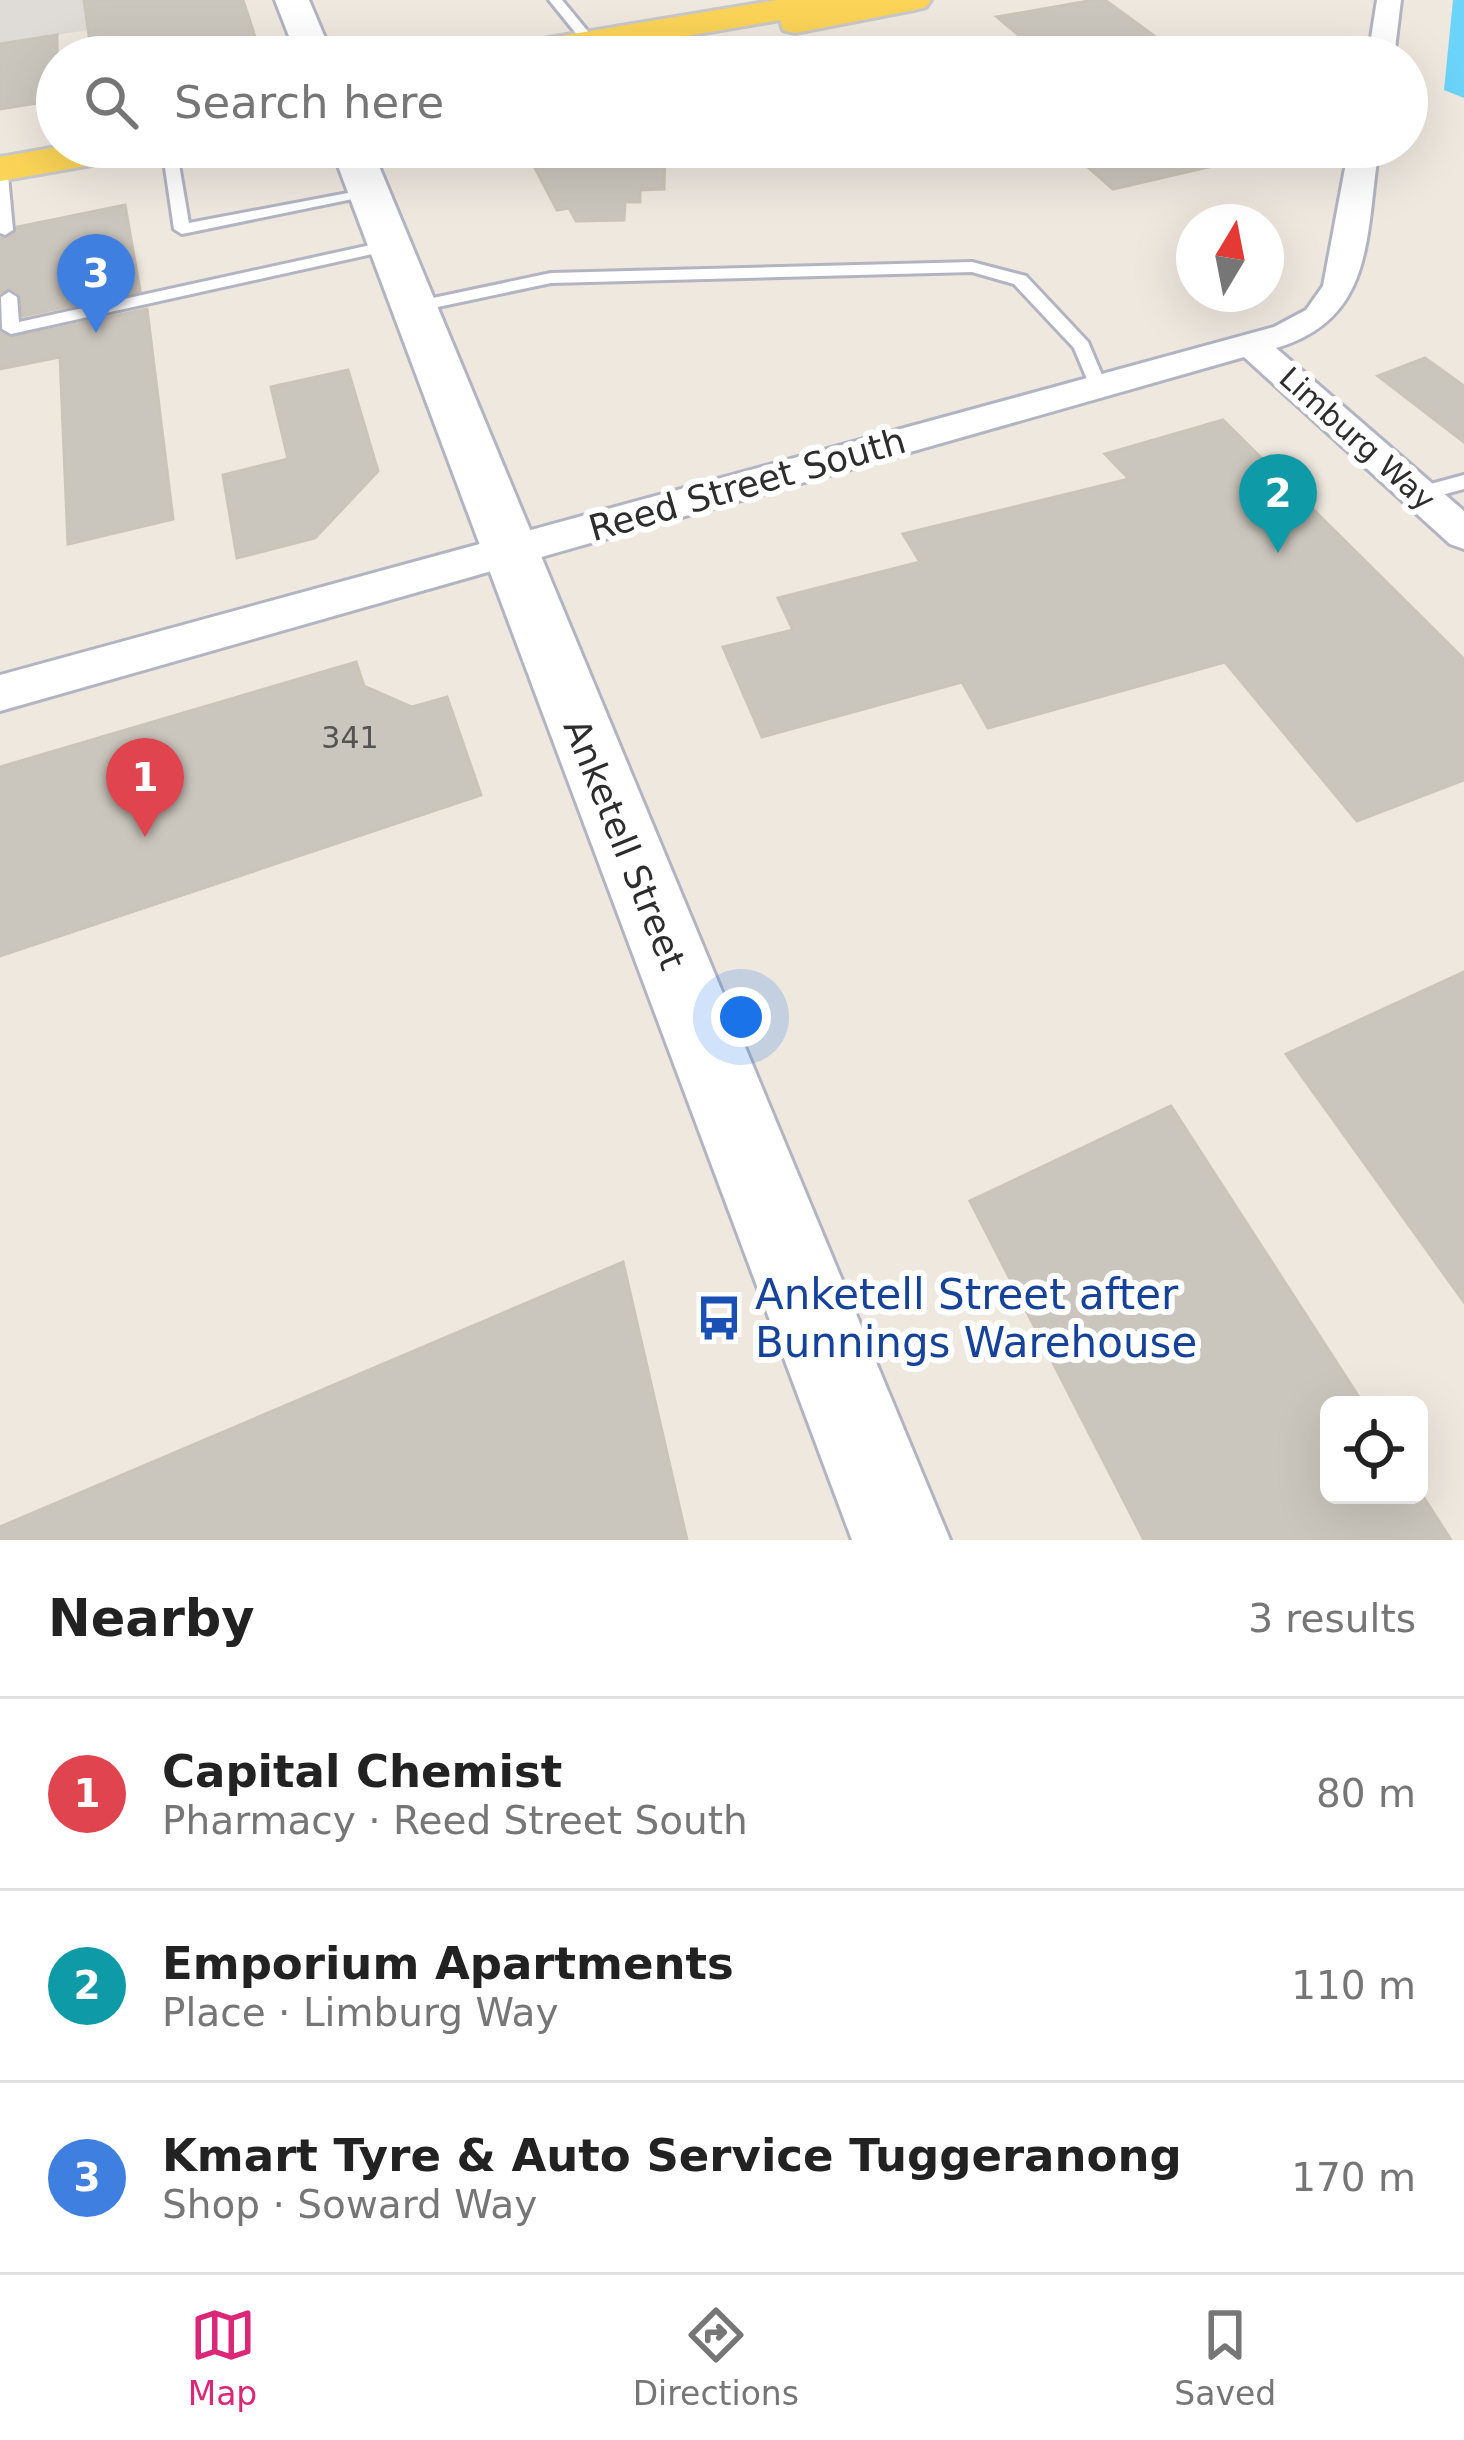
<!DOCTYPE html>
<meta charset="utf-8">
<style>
body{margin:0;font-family:"DejaVu Sans",sans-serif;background:#f6f6f6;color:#222}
.controls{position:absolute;right:36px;bottom:36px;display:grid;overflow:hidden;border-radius:18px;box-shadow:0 12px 48px #0002}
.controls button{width:108px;height:108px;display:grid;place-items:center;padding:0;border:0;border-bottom:3px solid #e0e0e0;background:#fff;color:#222;font:60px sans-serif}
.compass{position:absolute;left:1176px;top:204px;width:108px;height:108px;border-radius:50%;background:#fff;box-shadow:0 12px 48px #0002;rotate:10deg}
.you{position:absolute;left:741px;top:1017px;width:42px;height:42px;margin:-30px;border:9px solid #fff;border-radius:50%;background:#1a73e8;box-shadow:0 0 0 18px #1a73e833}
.badge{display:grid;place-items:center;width:78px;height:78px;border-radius:50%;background:#db2777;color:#fff;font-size:39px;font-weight:700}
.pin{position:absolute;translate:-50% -99px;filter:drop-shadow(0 3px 6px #0008)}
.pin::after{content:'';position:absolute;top:63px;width:42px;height:36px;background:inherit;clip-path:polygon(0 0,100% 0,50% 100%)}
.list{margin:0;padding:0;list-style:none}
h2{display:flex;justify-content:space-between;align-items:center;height:156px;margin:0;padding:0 48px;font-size:51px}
h2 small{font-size:39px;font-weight:400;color:#767676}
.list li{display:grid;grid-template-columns:78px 1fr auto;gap:36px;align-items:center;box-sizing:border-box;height:192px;padding:0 48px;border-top:3px solid #e0e0e0}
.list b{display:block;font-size:45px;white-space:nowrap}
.list p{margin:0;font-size:39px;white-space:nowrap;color:#767676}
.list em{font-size:39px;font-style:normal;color:#767676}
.icon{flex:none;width:66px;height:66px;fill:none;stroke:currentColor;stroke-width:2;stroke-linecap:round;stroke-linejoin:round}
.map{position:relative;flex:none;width:1464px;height:1540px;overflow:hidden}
.search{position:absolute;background:#fff;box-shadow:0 12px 48px #0002;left:36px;right:36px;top:36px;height:132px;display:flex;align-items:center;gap:30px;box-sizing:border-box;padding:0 42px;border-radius:66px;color:#767676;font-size:45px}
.sheet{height:732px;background:#fff}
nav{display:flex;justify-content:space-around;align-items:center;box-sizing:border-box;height:168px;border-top:3px solid #e0e0e0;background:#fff;font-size:33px;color:#767676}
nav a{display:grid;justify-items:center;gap:6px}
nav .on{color:#db2777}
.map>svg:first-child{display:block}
.plaza{fill:#dfdbd6}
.water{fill:#6bd4f8}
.building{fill:#cbc6bd;stroke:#cbc4b8;stroke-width:3}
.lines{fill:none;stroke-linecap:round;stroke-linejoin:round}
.lane-casing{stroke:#b2b5c1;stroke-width:6}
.street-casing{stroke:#b2b5c1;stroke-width:6}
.secondary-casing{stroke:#b2b5c1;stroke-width:6}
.primary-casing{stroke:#c8c8c8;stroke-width:6}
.lane{fill:#fff;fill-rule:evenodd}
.street{fill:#fff;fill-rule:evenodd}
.secondary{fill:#fff;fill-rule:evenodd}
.primary{fill:#fbd457;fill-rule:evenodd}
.labels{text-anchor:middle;stroke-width:12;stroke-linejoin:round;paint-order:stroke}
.far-street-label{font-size:30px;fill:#2d2d2d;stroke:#fff}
.number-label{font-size:30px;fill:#545351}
.street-label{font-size:36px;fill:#2d2d2d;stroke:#fff}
.near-transit-label{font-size:42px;fill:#164399;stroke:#fff;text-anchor:start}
</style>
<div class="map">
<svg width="1464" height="1540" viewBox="0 0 1464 1540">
<rect width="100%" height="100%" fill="#efe8df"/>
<path class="plaza" d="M0 0H84L88 30 0 44Z"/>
<path class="water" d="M1453 0H1464V98L1444 90Z"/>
<g class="building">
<path d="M84 0H243L258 46 188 57H92Z"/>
<path d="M1094 0H1105L1183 57H1045L997 17Z"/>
<path d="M57 35V100L0 109V44Z"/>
<path d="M524 147H665L664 189 640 190V202H625L624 220 576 221 569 208 557 210Z"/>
<path d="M1065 147H1219L1221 164 1113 189Z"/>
<path d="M125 205 140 291 23 316 19 293 11 288 0 292V238L7 239 17 227Z"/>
<path d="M147 309 173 519 68 544 60 357 0 369V333L12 338Z"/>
<path d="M1425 358 1464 386V442L1378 376Z"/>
<path d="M348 370 378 471 315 538 237 558 223 475 288 459 271 387Z"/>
<path d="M1223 420 1464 659V780L1357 821 1225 662 988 728 962 682 762 737 723 647 793 630 778 598 920 562 903 534 1129 479 1105 454Z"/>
<path d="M356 662 364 686 412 707 447 697 481 795 0 956V767Z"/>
<path d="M1464 972V1302L1286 1054Z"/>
<path d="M1171 1106 1364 1405H1329V1495H1422L1451 1540H1144L970 1201Z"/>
<path d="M623 1262 687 1540H0V1527Z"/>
</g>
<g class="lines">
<g class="lane-casing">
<g id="lane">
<path d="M549 0H562L609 57H595Z"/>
<path d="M162 147H176L189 223 369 189 377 194 182 234 174 229Z"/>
<path d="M0 161 7 165 13 230 5 235 0 233Z"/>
<path d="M389 241 397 246 395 249 11 334 2 329 1 297 9 292 17 297 19 322Z"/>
<path d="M972 262 1026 276 1088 342 1107 387 1104 391H1092L1074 348 1014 284 972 272 551 283 414 312 406 307 414 302 551 273Z"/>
<path d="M1464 475V489L1419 501 1409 494 1412 489Z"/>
</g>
</g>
<g class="street-casing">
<g id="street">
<path d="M1377 0H1401L1394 57H1368Z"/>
<path d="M1349 147H1379C1365 234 1376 319 1276 348L1464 511V549L1450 544 1244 357 0 711V675L1274 327 1306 310 1323 286Z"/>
</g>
</g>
<g class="secondary-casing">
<g id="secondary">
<path d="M275 0H309L333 57H297Z"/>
<path d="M331 147H371L950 1540H852Z"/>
</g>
</g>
<g class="primary-casing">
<g id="primary">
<path d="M777 0H931L926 7 914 10 795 33 783 30 780 20 564 57H482L487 49 500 46Z"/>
<path d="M57 147H146L140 155 126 159 0 181V157Z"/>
</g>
</g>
<use href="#lane" class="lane"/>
<use href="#street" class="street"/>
<use href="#secondary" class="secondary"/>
<use href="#primary" class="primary"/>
</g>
<defs>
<g id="bus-bare" transform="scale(3.6)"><path d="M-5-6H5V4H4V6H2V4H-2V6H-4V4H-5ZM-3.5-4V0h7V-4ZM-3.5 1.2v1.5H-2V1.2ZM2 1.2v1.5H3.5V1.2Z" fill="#1a4fb4" stroke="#fff" stroke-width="2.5" paint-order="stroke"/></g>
</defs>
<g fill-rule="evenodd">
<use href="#bus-bare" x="719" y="1318"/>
</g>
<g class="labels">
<g class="far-street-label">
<text transform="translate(1357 439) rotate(42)" y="10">Limburg Way</text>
</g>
<g class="number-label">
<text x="350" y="748">341</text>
</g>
<g class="street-label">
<text transform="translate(747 484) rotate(-16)" y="13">Reed Street South</text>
<text transform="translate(625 844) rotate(68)" y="13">Anketell Street</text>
</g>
<g class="near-transit-label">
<text x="755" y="1309">Anketell Street after<tspan x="755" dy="48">Bunnings Warehouse</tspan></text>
</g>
</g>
</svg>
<div class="controls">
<button><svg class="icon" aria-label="locate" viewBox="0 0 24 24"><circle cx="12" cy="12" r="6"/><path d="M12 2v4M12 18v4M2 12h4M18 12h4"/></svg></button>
</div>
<svg class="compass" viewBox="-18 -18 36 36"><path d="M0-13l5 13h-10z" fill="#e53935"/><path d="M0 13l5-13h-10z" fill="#767676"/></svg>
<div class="you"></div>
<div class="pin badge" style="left:145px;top:837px;background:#e0444e">1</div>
<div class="pin badge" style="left:1278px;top:553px;background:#0f9aa8">2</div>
<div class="pin badge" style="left:96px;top:333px;background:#3f7fe0">3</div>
<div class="search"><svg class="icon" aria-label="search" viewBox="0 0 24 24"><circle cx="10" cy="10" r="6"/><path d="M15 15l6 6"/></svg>Search here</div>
</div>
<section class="sheet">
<h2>Nearby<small>3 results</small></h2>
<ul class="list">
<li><span class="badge" style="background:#e0444e">1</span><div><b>Capital Chemist</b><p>Pharmacy · Reed Street South</p></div><em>80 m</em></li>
<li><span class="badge" style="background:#0f9aa8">2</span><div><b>Emporium Apartments</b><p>Place · Limburg Way</p></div><em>110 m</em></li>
<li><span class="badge" style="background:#3f7fe0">3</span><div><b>Kmart Tyre &amp; Auto Service Tuggeranong</b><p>Shop · Soward Way</p></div><em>170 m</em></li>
</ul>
</section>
<nav>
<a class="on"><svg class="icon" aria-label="map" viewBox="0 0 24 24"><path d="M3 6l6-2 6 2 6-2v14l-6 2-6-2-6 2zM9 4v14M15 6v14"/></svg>Map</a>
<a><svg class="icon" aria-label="directions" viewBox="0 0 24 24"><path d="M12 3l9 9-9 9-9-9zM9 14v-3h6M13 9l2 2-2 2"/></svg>Directions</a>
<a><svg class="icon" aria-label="saved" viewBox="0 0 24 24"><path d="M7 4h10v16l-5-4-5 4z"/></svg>Saved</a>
</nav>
